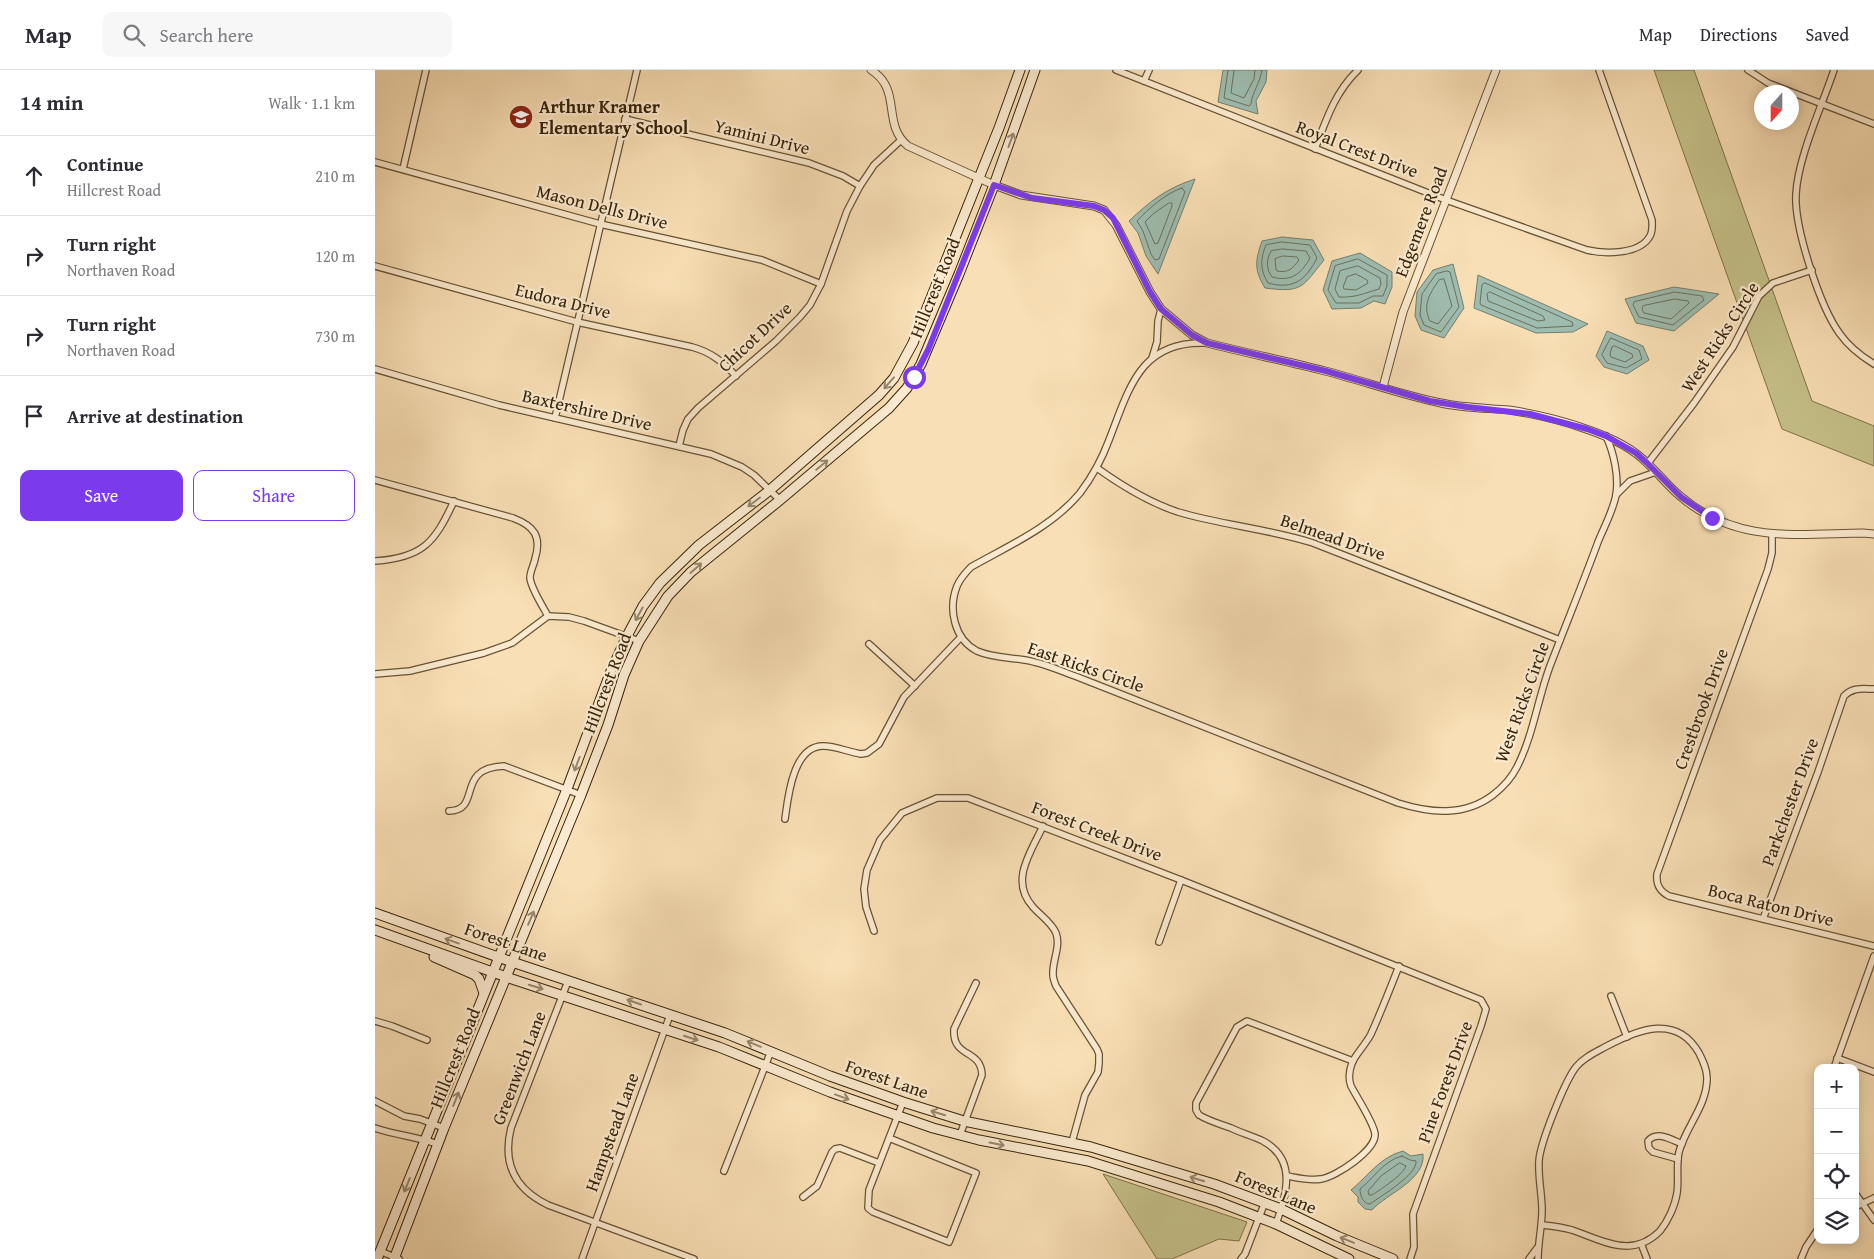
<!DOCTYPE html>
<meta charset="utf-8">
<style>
body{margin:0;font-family:"Gentium Book Plus",serif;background:#f7f7f7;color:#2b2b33}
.controls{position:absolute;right:15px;bottom:15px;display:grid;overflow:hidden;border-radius:10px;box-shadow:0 2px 12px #0003}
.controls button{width:45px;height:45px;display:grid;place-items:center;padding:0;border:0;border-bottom:1px solid #e1e1e2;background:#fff;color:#2b2b33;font:25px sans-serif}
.compass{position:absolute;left:1379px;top:15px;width:45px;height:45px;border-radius:50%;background:#fff;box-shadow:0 2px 12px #0003;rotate:201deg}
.stop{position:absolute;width:15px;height:15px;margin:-11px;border:4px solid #7c3aed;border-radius:50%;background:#fff}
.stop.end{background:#7c3aed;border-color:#fff;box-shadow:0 1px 5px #0008}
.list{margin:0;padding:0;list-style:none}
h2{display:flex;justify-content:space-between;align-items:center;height:65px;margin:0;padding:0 20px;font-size:21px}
h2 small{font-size:16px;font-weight:400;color:#7c7c81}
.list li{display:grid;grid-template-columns:32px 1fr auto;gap:15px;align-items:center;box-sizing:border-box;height:80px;padding:0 20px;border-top:1px solid #e1e1e2}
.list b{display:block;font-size:19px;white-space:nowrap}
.list p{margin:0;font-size:16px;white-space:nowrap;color:#7c7c81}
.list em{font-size:16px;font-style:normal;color:#7c7c81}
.actions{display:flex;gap:10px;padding:15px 20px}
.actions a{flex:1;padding:11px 0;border:1px solid #7c3aed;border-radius:10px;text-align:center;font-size:18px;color:#7c3aed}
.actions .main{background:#7c3aed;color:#fff}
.icon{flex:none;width:28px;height:28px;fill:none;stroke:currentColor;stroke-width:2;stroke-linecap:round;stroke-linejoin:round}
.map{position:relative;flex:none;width:1499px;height:1189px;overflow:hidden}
header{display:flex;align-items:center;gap:30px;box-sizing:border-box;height:70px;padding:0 25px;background:#fff;border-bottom:1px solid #e1e1e2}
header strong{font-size:24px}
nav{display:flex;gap:28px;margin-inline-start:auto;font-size:18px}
.search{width:350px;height:45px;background:#f7f7f7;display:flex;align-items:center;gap:12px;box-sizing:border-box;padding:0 18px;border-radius:10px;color:#7c7c81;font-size:19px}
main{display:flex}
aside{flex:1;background:#fff}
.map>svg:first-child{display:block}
.green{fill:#c5c088;stroke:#7e7249}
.water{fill:#9ebcaf;stroke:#747f6d}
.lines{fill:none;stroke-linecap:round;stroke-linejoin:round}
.shore{stroke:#6a705c;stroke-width:1}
.minor-casing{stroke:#675335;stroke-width:8}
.tertiary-casing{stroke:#675335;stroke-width:9}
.secondary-casing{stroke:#36240a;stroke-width:11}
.minor{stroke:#fbeacf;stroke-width:5.5}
.tertiary{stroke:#fbeacf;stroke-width:7}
.secondary{stroke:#fbeacf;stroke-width:9}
.oneway{stroke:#98876c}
.route{stroke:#7c3aed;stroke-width:6}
.labels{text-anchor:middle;stroke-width:4.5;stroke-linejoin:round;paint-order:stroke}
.poi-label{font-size:18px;font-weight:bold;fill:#36240a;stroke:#fbeacf;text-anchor:start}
.street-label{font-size:18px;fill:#36240a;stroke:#fbeacf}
</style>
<header>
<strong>Map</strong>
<div class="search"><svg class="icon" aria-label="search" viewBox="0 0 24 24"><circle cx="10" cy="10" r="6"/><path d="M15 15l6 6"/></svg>Search here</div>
<nav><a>Map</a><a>Directions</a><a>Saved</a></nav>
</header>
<main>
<aside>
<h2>14 min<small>Walk · 1.1 km</small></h2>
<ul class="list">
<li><svg class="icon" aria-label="ahead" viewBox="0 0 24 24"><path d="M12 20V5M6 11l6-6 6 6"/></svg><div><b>Continue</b><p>Hillcrest Road</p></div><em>210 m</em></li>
<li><svg class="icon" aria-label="right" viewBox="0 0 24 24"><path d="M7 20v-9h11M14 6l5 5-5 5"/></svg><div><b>Turn right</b><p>Northaven Road</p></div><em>120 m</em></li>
<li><svg class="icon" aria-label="right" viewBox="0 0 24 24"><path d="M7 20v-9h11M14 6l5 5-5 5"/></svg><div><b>Turn right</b><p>Northaven Road</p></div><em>730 m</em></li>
<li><svg class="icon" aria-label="arrive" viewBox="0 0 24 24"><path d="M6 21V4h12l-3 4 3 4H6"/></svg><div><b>Arrive at destination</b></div></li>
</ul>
<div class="actions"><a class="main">Save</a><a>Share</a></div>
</aside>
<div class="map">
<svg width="1499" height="1189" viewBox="0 0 1499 1189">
<rect width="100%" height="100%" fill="#f9dfb5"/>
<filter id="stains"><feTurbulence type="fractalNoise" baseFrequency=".004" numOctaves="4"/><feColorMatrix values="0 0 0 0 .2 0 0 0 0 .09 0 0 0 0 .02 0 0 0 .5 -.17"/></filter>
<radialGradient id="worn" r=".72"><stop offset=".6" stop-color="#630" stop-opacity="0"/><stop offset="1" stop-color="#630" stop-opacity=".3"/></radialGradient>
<g class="green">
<path d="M1279 0H1319L1437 331 1499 356V396L1407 359Z"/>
<path d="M728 1104 872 1152 864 1171 844 1169 797 1189H782Z"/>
</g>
<g class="water">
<path d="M848 0H892L891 12 881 31 883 44 843 32Z"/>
<path d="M820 109 783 204 771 186 763 163 754 151C775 131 792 118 820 109Z"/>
<path d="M907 167 938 170 949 190C927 217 928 223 890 218 879 200 880 191 887 171Z"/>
<path d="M985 183 1017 202V217L1010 234 999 231 986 238 957 239 948 220 957 191Z"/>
<path d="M1078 194 1089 238 1069 268 1046 260 1040 246 1042 222 1058 200Z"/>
<path d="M1103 205 1213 254 1198 262 1161 263 1099 238Z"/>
<path d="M1299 217 1344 224 1299 261 1261 253 1250 229Z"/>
<path d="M1232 261 1268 276 1274 290 1252 304 1229 297 1221 286Z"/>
<path d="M1028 1081 1036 1086 1048 1084C1051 1110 1011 1124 997 1140L990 1139 983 1132V1127L976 1120C993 1106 1005 1087 1028 1081Z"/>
</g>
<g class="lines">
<g class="shore">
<path d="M853 0 849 28 874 36 876 34C877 23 885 13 887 0"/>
<path d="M859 0 856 23 869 28 879 9 880 0"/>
<path d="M807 118 810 122 784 189 780 190 776 184 768 161 762 151C773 139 791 123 807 118Z"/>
<path d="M794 133H797V136L783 173 780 174 770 152 778 144Z"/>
<path d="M907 172 935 175 942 188C931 210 918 220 893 213 885 200 885 189 891 175Z"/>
<path d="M907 179 931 181 935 188C926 204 916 212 897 207 891 199 891 190 896 181Z"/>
<path d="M908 186 922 187 924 190C917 199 914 203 902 201L901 199 900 189Z"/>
<path d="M983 189 1012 205V216L1008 226H998L984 233H961L953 220 960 196Z"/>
<path d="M983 196 1005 208 1006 214 1004 219C990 223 980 228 964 227L960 219 965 201Z"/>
<path d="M1072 201 1075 202 1084 237 1066 262 1049 255 1045 245 1047 224 1061 204Z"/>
<path d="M981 204 992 210 993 213 981 220 969 219 968 217 972 207Z"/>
<path d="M1069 209 1077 236 1063 254 1055 251C1047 235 1055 223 1064 210Z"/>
<path d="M1110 213 1197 252 1198 256 1162 258 1106 235 1105 233 1107 215Z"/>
<path d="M1115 222 1168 246 1170 250 1163 251 1113 231 1112 224Z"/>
<path d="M1300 222 1327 226 1329 230 1298 255 1264 247 1258 235 1259 232Z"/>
<path d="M1300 229 1313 231 1314 233 1296 249 1269 243 1267 239 1268 236Z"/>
<path d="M1236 268 1264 280 1267 289 1251 298 1232 293 1227 285Z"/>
<path d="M1240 276 1257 284 1258 287 1250 292 1236 287 1235 284 1237 277Z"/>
<path d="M1027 1086 1035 1090 1041 1091C1043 1104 1006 1126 995 1134 988 1134 985 1125 985 1119 999 1108 1008 1091 1027 1086Z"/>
<path d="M1025 1093 1031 1096C1028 1105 1005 1120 997 1125H994L993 1121 1006 1106Z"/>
</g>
<g class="minor-casing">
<g id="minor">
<path d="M741 0 1071 130 1212 180C1229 184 1265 185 1275 166 1278 161 1277 155 1277 150L1224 0"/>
<path d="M1373 0 1393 13 1499 54"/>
<path d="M1459 0C1447 36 1423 87 1421 124 1419 157 1445 237 1465 264 1474 277 1486 286 1499 294"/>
<path d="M769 11 774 0"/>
<path d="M250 49 434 93 468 106 485 116"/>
<path d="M940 79C951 50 960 22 983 0"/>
<path d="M0 92 225 154 387 190 446 214"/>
<path d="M28 99 51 0"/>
<path d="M0 196 202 252 317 277C336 282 348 292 361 306"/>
<path d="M831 273C765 270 754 319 734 370 727 389 717 407 705 423 677 457 633 476 596 497 590 503 585 509 582 516 573 539 579 569 602 581 620 589 641 587 659 592 673 595 686 601 700 606L1023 733C1055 743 1089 747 1118 725 1127 718 1137 707 1142 697 1158 666 1163 628 1175 596 1191 554 1208 513 1223 472 1229 457 1238 441 1241 425 1244 407 1239 383 1231 366"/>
<path d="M777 288 782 272 783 251 786 239"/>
<path d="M0 299 124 335 336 384 367 397 379 405 405 430"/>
<path d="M180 348 262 0"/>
<path d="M304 376 308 360 313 349 323 338 401 271 425 247 435 235 446 214 472 141 485 116 499 95 526 70"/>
<path d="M1273 393 1319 333 1358 277 1384 226 1398 213 1437 200"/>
<path d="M722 398C747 416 773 432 803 442 847 455 894 459 938 473L1185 570"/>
<path d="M0 410 138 448C159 456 167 466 160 489 159 495 155 501 155 508 156 518 168 537 173 546"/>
<path d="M1241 425 1255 411 1281 402"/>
<path d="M1397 464V483L1393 499 1282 804C1281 814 1284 821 1294 826L1499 876"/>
<path d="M0 491C48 488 60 472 79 431"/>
<path d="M494 574 540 616"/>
<path d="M0 604 35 601 109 583 137 573 173 546 194 547 209 551 264 571"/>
<path d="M74 741C108 740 79 698 129 696L206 725"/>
<path d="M410 749C413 727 418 676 448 676 461 676 473 682 486 684L492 683 504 674 529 627 586 567"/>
<path d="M668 756C656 782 634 811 658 837 665 845 677 853 681 863 686 877 677 891 678 905 678 909 680 913 681 916L722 979 724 984V993L723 1002 710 1025 697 1072"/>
<path d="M1388 849 1443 702 1469 626C1478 617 1487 619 1499 619"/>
<path d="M499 861 491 837 489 819 492 800 505 770 527 743 562 728H593L806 810 1106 930 1111 939 1106 956 1038 1144 1039 1177 1035 1189"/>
<path d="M784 872 806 810"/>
<path d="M193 911 136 1058C127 1094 140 1119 173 1135L319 1189"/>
<path d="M1236 926 1252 967"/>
<path d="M0 951 17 956 52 970"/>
<path d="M1462 988 1499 1002"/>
<path d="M1459 998 1499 886"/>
<path d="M0 1031 29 1046 45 1049 69 1058"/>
<path d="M0 1058C21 1065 42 1067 63 1074"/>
<path d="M585 1065 607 1005C606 978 577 989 579 959L601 913"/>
<path d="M514 1068 601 1103 574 1172 498 1142 493 1138 494 1120 528 1032"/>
<path d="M1303 1089 1278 1082 1274 1078 1273 1071C1282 1060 1297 1070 1307 1074"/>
<path d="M349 1101 396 981"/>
<path d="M912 1106C923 1108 935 1111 946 1109 961 1107 1001 1080 1000 1064 999 1053 981 1026 976 1016 973 1008 974 1001 977 993 980 985 991 974 996 964 1006 942 1015 919 1024 896"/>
<path d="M1480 1123 1499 1150"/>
<path d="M428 1127 442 1116 457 1082 460 1079 465 1078 504 1093"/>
<path d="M1480 1137 1499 1128"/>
<path d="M901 1154C911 1125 923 1090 888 1071 878 1066 866 1063 856 1058 845 1054 834 1051 824 1045L821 1040V1033L862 957 872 951 978 991"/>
<path d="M1267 1176 1272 1189"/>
<path d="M5 1181 24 1189"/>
<path d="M207 1189 295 945"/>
<path d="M866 1189 870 1184 890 1132"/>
<path d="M1154 1189 1163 1177"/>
<path d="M1163 1189C1163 1172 1167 1157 1167 1140 1167 1124 1163 1108 1164 1091 1165 1073 1190 1011 1201 997 1209 987 1221 982 1232 976 1264 959 1302 944 1324 983 1328 991 1332 999 1332 1008 1332 1036 1311 1056 1304 1082 1301 1095 1304 1110 1302 1123 1300 1136 1293 1151 1285 1161 1257 1189 1229 1171 1197 1160 1187 1157 1177 1156 1167 1155"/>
<path d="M1426 1189 1431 1177 1443 1159"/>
</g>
</g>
<g class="tertiary-casing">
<g id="tertiary">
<path d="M496 0C528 20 506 54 533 76L619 115 646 125 719 136 729 140 741 155 775 222 786 239 817 265 832 273C871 283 911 291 950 301 989 311 1027 325 1066 333 1089 338 1111 338 1134 340 1160 344 1186 350 1211 359 1232 366 1257 377 1273 394 1284 404 1293 416 1305 426 1361 474 1420 464 1488 463L1499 464"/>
<path d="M1008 317 1028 242 1121 0"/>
</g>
</g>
<g class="secondary-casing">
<g id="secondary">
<path d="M0 843 137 892 350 963 455 1006 528 1032 589 1051 716 1077 839 1114 906 1139 962 1166 1018 1189"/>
<path d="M0 860 137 909 344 977 455 1022 558 1058 604 1070 713 1091 844 1132 901 1154 974 1189"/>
<path d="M59 887 100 905 104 909 109 923"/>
<path d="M2 1189 192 719 236 601 252 566 268 536 285 513 324 475 395 420 504 325 519 308 538 273 624 58 645 0"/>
<path d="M19 1189 69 1058 206 725 233 655 249 605 264 571 293 526 316 502 405 430 514 338 532 318 546 294 584 204 619 115 660 0"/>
</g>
</g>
<use href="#minor" class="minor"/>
<use href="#tertiary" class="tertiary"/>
<use href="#secondary" class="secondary"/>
</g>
<defs><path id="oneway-shaft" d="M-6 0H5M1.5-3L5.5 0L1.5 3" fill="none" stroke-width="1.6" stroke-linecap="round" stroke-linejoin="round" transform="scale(1.25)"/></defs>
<g class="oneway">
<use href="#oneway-shaft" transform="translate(636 70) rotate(-70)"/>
<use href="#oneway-shaft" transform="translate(514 313) rotate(131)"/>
<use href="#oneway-shaft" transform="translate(447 395) rotate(-40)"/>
<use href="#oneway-shaft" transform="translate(379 432) rotate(143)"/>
<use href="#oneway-shaft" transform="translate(321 498) rotate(-41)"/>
<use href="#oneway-shaft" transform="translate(264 544) rotate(119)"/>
<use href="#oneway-shaft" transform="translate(202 694) rotate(111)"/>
<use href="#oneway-shaft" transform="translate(156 848) rotate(-67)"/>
<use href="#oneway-shaft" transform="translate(77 871) rotate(-160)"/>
<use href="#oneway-shaft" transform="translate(161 917) rotate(17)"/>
<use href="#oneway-shaft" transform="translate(259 932) rotate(-161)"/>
<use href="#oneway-shaft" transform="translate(316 968) rotate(18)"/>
<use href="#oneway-shaft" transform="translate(379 974) rotate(-158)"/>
<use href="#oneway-shaft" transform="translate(467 1027) rotate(20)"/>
<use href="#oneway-shaft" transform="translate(81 1029) rotate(-68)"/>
<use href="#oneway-shaft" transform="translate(563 1043) rotate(-163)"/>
<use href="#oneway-shaft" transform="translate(622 1074) rotate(11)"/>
<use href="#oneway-shaft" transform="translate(822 1109) rotate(-163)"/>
<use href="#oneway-shaft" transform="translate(32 1115) rotate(112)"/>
<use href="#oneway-shaft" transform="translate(972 1170) rotate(-158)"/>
</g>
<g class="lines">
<path class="route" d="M539 307 553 280 619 115 657 128 719 136 729 140 738 148 775 222 786 239 817 265 832 273 951 301 1055 331 1092 337 1155 344 1212 359 1231 366 1261 383 1272 393 1306 427 1337 448"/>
</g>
<defs>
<g id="school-disc" transform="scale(1.25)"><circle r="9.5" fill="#8f2418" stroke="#fbeacf"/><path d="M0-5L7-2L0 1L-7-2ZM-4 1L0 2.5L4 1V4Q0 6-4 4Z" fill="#fff"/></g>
</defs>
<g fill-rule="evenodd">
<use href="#school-disc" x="146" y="47"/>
</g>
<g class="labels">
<g class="poi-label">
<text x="164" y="43">Arthur Kramer<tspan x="164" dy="21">Elementary School</tspan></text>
</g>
<g class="street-label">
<text transform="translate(387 67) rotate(14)" y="6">Yamini Drive</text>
<text transform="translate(982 79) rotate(21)" y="6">Royal Crest Drive</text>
<text transform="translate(227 137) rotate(14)" y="6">Mason Dells Drive</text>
<text transform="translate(1046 152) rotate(-69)" y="6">Edgemere Road</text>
<text transform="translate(560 218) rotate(-68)" y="6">Hillcrest Road</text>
<text transform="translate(188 231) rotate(14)" y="6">Eudora Drive</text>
<text transform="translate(380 267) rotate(-43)" y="6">Chicot Drive</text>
<text transform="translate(1345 267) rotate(-57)" y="6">West Ricks Circle</text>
<text transform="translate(212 340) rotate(13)" y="6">Baxtershire Drive</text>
<text transform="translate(958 467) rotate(19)" y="6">Belmead Drive</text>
<text transform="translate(711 597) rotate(19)" y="6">East Ricks Circle</text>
<text transform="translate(232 613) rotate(-69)" y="6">Hillcrest Road</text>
<text transform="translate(1147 632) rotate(-70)" y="6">West Ricks Circle</text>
<text transform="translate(1326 639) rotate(-70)" y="6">Crestbrook Drive</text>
<text transform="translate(1415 732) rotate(-70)" y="6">Parkchester Drive</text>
<text transform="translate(722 761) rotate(21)" y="6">Forest Creek Drive</text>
<text transform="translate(1396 835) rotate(14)" y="6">Boca Raton Drive</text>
<text transform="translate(131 872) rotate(19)" y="6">Forest Lane</text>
<text transform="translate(80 988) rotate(-68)" y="6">Hillcrest Road</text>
<text transform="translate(144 998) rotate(-69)" y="6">Greenwich Lane</text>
<text transform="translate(512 1009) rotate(19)" y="6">Forest Lane</text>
<text transform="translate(1070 1012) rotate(-70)" y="6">Pine Forest Drive</text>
<text transform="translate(237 1062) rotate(-70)" y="6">Hampstead Lane</text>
<text transform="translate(901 1122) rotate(23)" y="6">Forest Lane</text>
</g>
</g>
<rect width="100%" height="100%" filter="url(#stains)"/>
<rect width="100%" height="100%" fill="url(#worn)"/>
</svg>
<div class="controls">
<button>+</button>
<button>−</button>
<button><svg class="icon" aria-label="locate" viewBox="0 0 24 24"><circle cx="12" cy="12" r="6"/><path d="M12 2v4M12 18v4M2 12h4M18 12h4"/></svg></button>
<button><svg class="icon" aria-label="layers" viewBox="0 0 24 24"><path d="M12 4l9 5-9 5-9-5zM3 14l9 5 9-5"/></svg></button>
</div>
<svg class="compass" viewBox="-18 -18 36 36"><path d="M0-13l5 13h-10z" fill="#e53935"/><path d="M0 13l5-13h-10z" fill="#7c7c81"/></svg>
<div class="stop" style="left:539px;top:307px"></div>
<div class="stop end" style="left:1337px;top:448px"></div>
</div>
</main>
